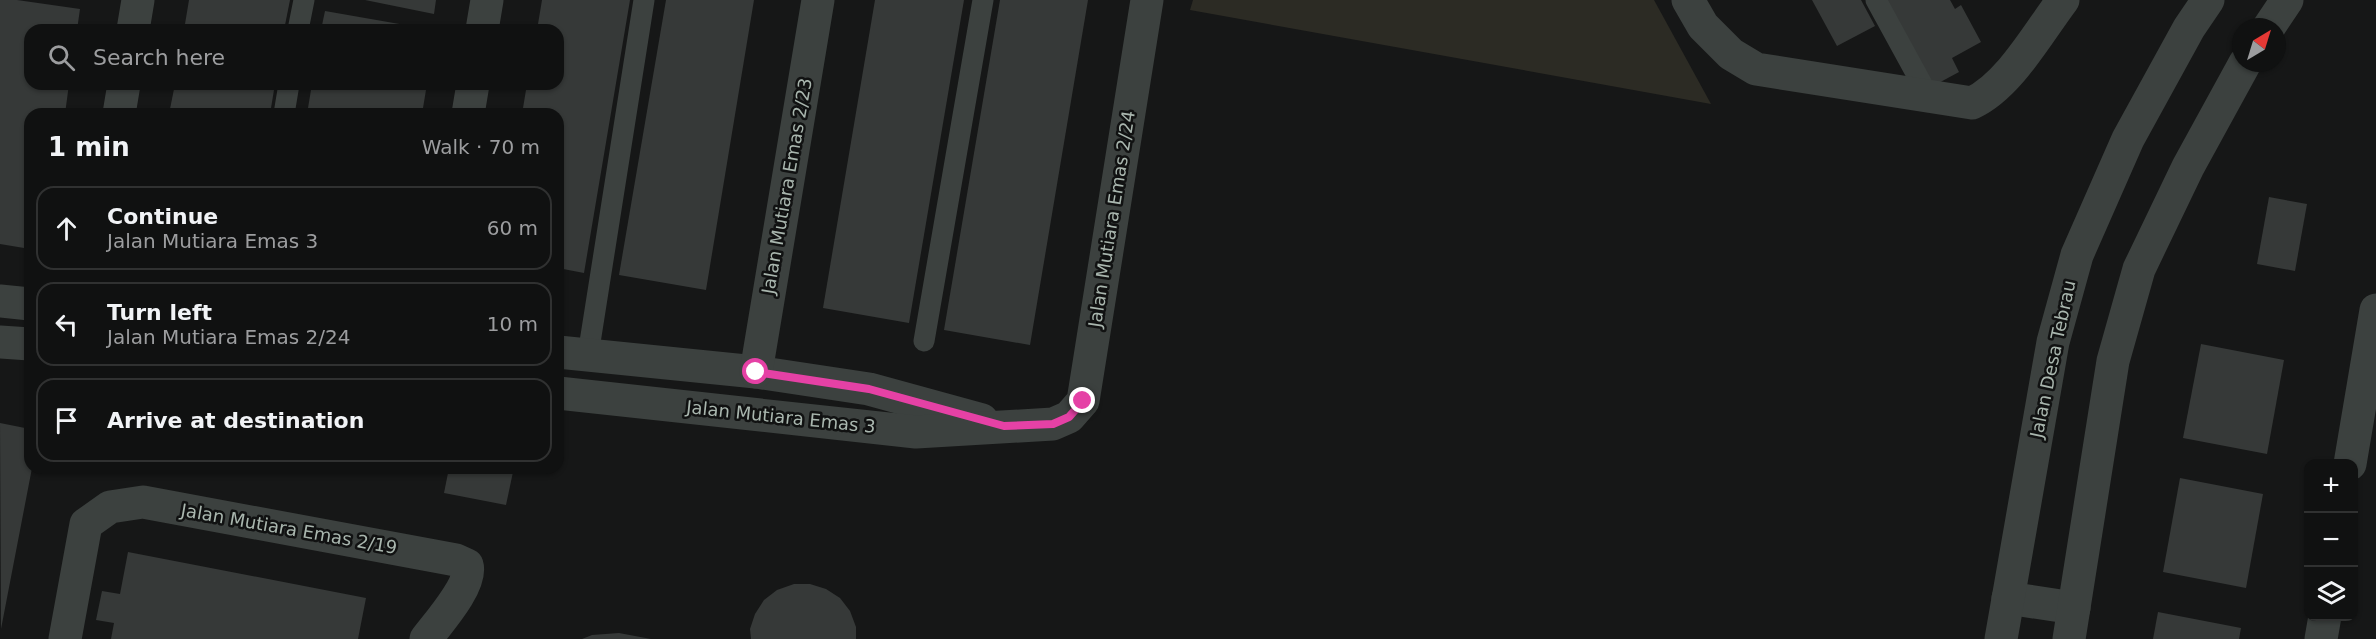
<!DOCTYPE html>
<meta charset="utf-8">
<style>
body{margin:0;font-family:"DejaVu Sans",sans-serif;background:#1e1f1f;color:#f1f3f6}
.controls{position:absolute;right:18px;bottom:18px;display:grid;overflow:hidden;border-radius:12px;box-shadow:0 2px 4px #0004}
.controls button{width:54px;height:54px;display:grid;place-items:center;padding:0;border:0;border-bottom:2px solid #303131;background:#101111;color:#f1f3f6;font:30px sans-serif}
.compass{position:absolute;left:2232px;top:18px;width:54px;height:54px;border-radius:50%;background:#101111;box-shadow:0 2px 4px #0004;rotate:38deg}
.stop{position:absolute;width:18px;height:18px;margin:-14px;border:4px solid #e541a5;border-radius:50%;background:#fff}
.stop.end{background:#e541a5;border-color:#fff;box-shadow:0 2px 6px #0008}
.list{margin:0;padding:0;list-style:none}
h2{display:flex;justify-content:space-between;align-items:center;height:78px;margin:0;padding:0 24px;font-size:26px}
h2 small{font-size:20px;font-weight:400;color:#9c9d9f}
.list li{display:grid;grid-template-columns:39px 1fr auto;gap:18px;align-items:center;box-sizing:border-box;height:84px;margin:0 12px 12px;padding:0 12px;border:2px solid #303131;border-radius:18px}
.list b{display:block;font-size:22px;white-space:nowrap}
.list p{margin:0;font-size:20px;white-space:nowrap;color:#9c9d9f}
.list em{font-size:20px;font-style:normal;color:#9c9d9f}
.icon{flex:none;width:33px;height:33px;fill:none;stroke:currentColor;stroke-width:2;stroke-linecap:round;stroke-linejoin:round}
.map{position:relative;flex:none;width:2376px;height:639px;overflow:hidden}
.search{position:absolute;background:#101111;box-shadow:0 2px 4px #0004;left:24px;top:24px;width:540px;height:66px;display:flex;align-items:center;gap:15px;box-sizing:border-box;padding:0 21px;border-radius:18px;color:#9c9d9f;font-size:22px}
.panel{position:absolute;background:#101111;box-shadow:0 2px 4px #0004;left:24px;top:108px;width:540px;height:366px;border-radius:18px}
.map>svg:first-child{display:block}
.green{fill:#2c2b24}
.building{fill:#363938}
.lines{fill:none;stroke-linecap:round;stroke-linejoin:round}
.service{stroke:#3c413f;stroke-width:21}
.minor{stroke:#3c413f;stroke-width:33}
.tertiary{stroke:#3c413f;stroke-width:33}
.route{stroke:#e541a5;stroke-width:8}
.labels{text-anchor:middle;stroke-width:5;stroke-linejoin:round;paint-order:stroke}
.street-label{font-size:18px;fill:#a9b6ae;stroke:#111212}
</style>
<div class="map">
<svg width="2376" height="639" viewBox="0 0 2376 639">
<rect width="100%" height="100%" fill="#161717"/>
<path class="green" d="M1193 0H1654L1711 104 1190 10Z"/>
<g class="building">
<path d="M0 0H17L80 9 77 30H30V84H69L65 114H30V249L0 244Z"/>
<path d="M189 0H290L284 30H184Z"/>
<path d="M365 0H436L434 14Z"/>
<path d="M542 0H630L584 273 558 268V114H522L527 84H558V30H537Z"/>
<path d="M666 0H754L706 290 619 275Z"/>
<path d="M875 0H964L909 323 823 308Z"/>
<path d="M1000 0H1088L1030 345 944 330Z"/>
<path d="M1812 0H1861L1875 26 1837 46Z"/>
<path d="M1886 0H1950L1955 9 1961 5 1981 42 1952 58 1959 72 1933 86Z"/>
<path d="M325 11 428 29V30H321Z"/>
<path d="M175 84H275L270 114H169Z"/>
<path d="M312 84H427L422 114H307Z"/>
<path d="M2269 197 2307 204 2295 271 2257 264Z"/>
<path d="M2201 344 2284 360 2267 454 2183 438Z"/>
<path d="M0 423 30 429 26 452 30 453V468H32L1 629Z"/>
<path d="M449 468H493L513 472 506 505 444 493Z"/>
<path d="M2180 478 2263 494 2246 588 2163 572Z"/>
<path d="M128 552 366 598 358 639H111L114 623 96 620 102 591 120 594Z"/>
<path d="M794 584H810L826 589 840 598 850 611 856 627V639H751L750 629 755 614 764 600 777 590Z"/>
<path d="M2158 612 2241 628 2239 639H2153Z"/>
<path d="M619 633 651 639H582L592 635Z"/>
</g>
<g class="lines">
<g class="service">
<path d="M1876 0 1929 97"/>
<path d="M298 30 304 0"/>
<path d="M284 114 289 84"/>
<path d="M924 341 983 0"/>
<path d="M588 355 644 0"/>
</g>
<g class="minor">
<path d="M1688 0 1703 26 1731 54 1756 69 1972 103C2009 86 2038 33 2063 0"/>
<path d="M133 30 138 0"/>
<path d="M482 30 487 0"/>
<path d="M119 114 124 84"/>
<path d="M468 114 473 84"/>
<path d="M0 301 30 304"/>
<path d="M0 342 30 344"/>
<path d="M558 352 756 372 869 389 982 420"/>
<path d="M756 372 818 0"/>
<path d="M558 393 916 432 1053 424 1069 417 1083 401 1147 0"/>
<path d="M2350 464 2376 310"/>
<path d="M65 639 86 524 110 507 143 502 456 560 467 565C473 584 438 623 426 639"/>
<path d="M2321 639 2325 616"/>
</g>
<g class="tertiary">
<path d="M2269 27 2287 0"/>
<path d="M2008 598 2074 608"/>
<path d="M2001 639 2053 342 2077 255 2128 139 2189 28 2208 0"/>
<path d="M2069 639 2113 361 2139 269 2188 167 2245 63"/>
</g>
</g>
<g class="lines">
<path class="route" d="M756 372 869 389 1004 426 1053 424 1069 417 1083 401"/>
</g>
<g class="labels">
<g class="street-label">
<text transform="translate(787 186) rotate(-80)" y="6">Jalan Mutiara Emas 2/23</text>
<text transform="translate(1112 219) rotate(-81)" y="6">Jalan Mutiara Emas 2/24</text>
<text transform="translate(2053 359) rotate(-78)" y="6">Jalan Desa Tebrau</text>
<text transform="translate(781 417) rotate(6)" y="6">Jalan Mutiara Emas 3</text>
<text transform="translate(289 529) rotate(10)" y="6">Jalan Mutiara Emas 2/19</text>
</g>
</g>
</svg>
<div class="controls">
<button>+</button>
<button>−</button>
<button><svg class="icon" aria-label="layers" viewBox="0 0 24 24"><path d="M12 4l9 5-9 5-9-5zM3 14l9 5 9-5"/></svg></button>
</div>
<svg class="compass" viewBox="-18 -18 36 36"><path d="M0-13l5 13h-10z" fill="#e53935"/><path d="M0 13l5-13h-10z" fill="#9c9d9f"/></svg>
<div class="stop" style="left:756px;top:372px"></div>
<div class="stop end" style="left:1083px;top:401px"></div>
<div class="search"><svg class="icon" aria-label="search" viewBox="0 0 24 24"><circle cx="10" cy="10" r="6"/><path d="M15 15l6 6"/></svg>Search here</div>
<section class="panel">
<h2>1 min<small>Walk · 70 m</small></h2>
<ul class="list">
<li><svg class="icon" aria-label="ahead" viewBox="0 0 24 24"><path d="M12 20V5M6 11l6-6 6 6"/></svg><div><b>Continue</b><p>Jalan Mutiara Emas 3</p></div><em>60 m</em></li>
<li><svg class="icon" aria-label="left" viewBox="0 0 24 24"><path d="M17 20v-9H6M10 6l-5 5 5 5"/></svg><div><b>Turn left</b><p>Jalan Mutiara Emas 2/24</p></div><em>10 m</em></li>
<li><svg class="icon" aria-label="arrive" viewBox="0 0 24 24"><path d="M6 21V4h12l-3 4 3 4H6"/></svg><div><b>Arrive at destination</b></div></li>
</ul>
</section>
</div>
